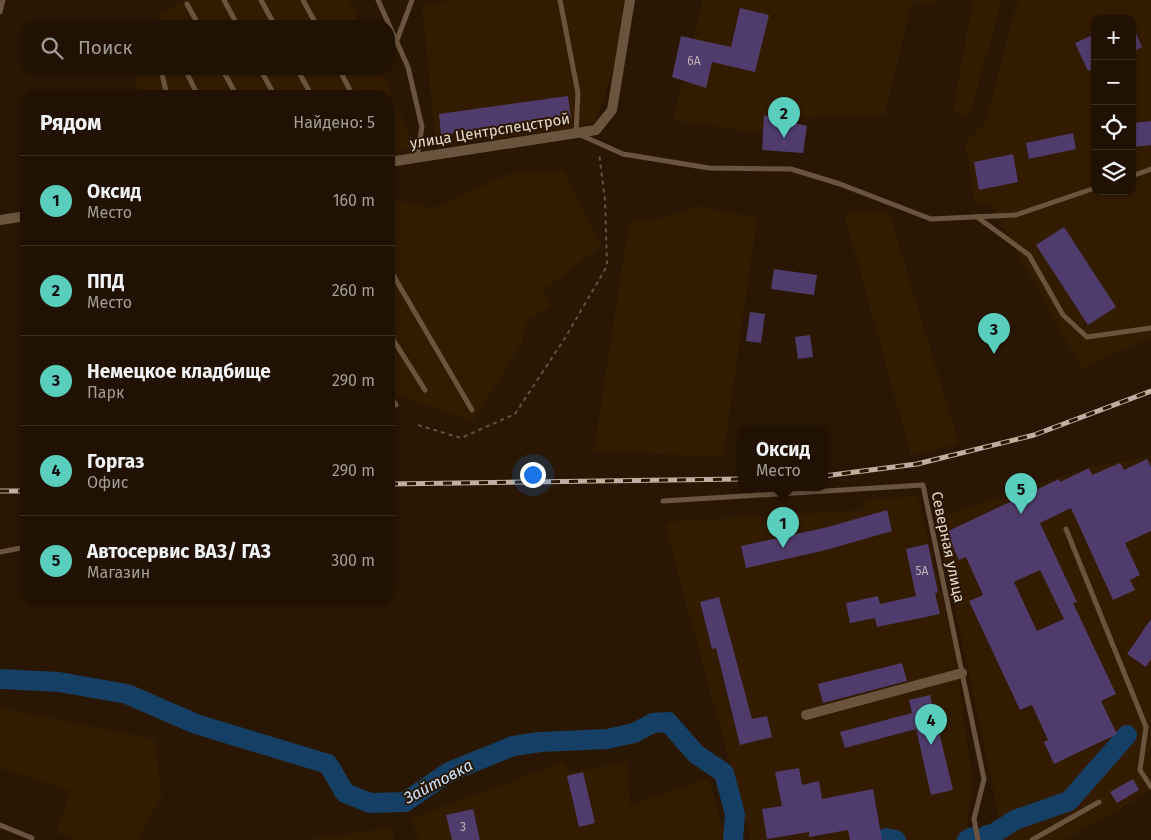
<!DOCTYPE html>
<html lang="ru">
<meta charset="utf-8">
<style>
body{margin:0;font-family:"Fira Sans",sans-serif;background:#2d1f11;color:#f1f3f6}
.controls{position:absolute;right:15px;top:15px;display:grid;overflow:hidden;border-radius:10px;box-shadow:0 1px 4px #0004}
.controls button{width:45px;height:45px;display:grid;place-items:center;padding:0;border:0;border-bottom:1px solid #3d3124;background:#201102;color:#f1f3f6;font:25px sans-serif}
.you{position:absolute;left:532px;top:474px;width:18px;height:18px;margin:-12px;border:4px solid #fff;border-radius:50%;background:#1a73e8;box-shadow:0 0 0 8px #1a73e833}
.badge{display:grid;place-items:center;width:32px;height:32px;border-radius:50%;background:#5acebd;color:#111;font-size:16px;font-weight:700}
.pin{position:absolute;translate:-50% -41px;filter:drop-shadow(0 1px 2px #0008)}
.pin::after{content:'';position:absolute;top:26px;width:18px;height:15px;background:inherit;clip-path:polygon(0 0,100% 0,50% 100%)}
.popup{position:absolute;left:738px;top:426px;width:90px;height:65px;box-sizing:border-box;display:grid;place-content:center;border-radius:10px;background:#201102;filter:drop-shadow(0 1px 4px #0005);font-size:16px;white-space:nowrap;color:#a29d99}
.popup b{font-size:19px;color:#f1f3f6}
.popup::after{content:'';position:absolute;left:50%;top:100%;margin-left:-10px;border:10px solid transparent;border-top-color:#201102}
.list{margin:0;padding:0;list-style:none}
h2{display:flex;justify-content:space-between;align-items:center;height:65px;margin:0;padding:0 20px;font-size:21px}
h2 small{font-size:16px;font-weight:400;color:#a29d99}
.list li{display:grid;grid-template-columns:32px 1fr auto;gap:15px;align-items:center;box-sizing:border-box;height:90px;padding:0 20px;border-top:1px solid #3d3124}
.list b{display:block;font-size:19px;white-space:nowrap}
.list p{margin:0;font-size:16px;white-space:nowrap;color:#a29d99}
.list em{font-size:16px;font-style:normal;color:#a29d99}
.icon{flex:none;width:28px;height:28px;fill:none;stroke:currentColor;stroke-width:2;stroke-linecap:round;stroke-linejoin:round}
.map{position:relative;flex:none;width:1151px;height:840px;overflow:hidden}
.search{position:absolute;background:#201102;box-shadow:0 1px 4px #0004;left:20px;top:20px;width:375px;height:55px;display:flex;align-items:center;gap:12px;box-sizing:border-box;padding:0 18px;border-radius:20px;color:#a29d99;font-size:19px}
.panel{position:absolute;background:#201102;box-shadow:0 1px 4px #0004;left:20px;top:90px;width:375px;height:515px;border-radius:20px}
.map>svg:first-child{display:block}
.built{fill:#331b00;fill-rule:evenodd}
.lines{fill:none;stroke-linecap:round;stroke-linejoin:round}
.river{stroke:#163f66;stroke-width:20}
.building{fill:#503c6c;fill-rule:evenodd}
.path{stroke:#635241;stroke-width:2;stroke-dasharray:4 4;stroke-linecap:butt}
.lane{stroke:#6a543e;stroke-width:5}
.street{stroke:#6a543e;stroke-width:10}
.rail-casing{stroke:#beafa2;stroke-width:5}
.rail{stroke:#2a1703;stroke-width:3;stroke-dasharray:9;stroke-linecap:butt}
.labels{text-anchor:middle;stroke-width:4;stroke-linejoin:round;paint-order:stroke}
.number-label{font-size:12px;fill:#c0b1b4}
.street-label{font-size:15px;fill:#e5d8cc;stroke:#2a1703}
.water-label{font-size:16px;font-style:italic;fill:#cbe3fe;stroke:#2a1703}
</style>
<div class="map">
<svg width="1151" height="840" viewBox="0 0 1151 840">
<rect width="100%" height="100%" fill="#2a1703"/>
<g class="built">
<path d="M184 0H349L361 26H161L158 15Z"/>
<path d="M454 0H623L617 57 596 121 585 127 436 146 422 5Z"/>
<path d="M703 0H938L936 6 912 1 884 115 777 119 773 135 673 120Z"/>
<path d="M973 0H1002L969 117 953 111Z"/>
<path d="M1018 0H1151V337L1082 369 991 205 975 204 965 143 985 123ZM1095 19H1132V191H1095Z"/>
<path d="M134 69H380L416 148 389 152V96H139Z"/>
<path d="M563 171 602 245 543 291 552 306 528 320 522 342 473 422 401 396 389 394V199L433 208 509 174Z"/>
<path d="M697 206 757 218 723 457 594 451 629 222 668 217Z"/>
<path d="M889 212 959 444 911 455 844 213Z"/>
<path d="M1151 457V791L1065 840H1004L936 518 1088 467Z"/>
<path d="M918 496 954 645 973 784 967 822 970 840H751L667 533V522L865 510V499Z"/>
<path d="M0 708 154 739 162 796 137 840H75L57 832 70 791 0 768Z"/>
<path d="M564 762 567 773 627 762 630 805 709 778 726 840H418L412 818Z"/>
<path d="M392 828 394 840H311V839Z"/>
</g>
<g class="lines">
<g class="river">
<path d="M0 679 59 682 127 694 196 724 328 764 345 793 370 803 405 802 449 772 513 746 540 742 607 739 634 733 653 723 668 722 696 754 724 773 735 814 733 840"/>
<path d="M987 835 993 834 1015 820 1069 801 1127 735"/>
<path d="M886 838 896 840"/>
<path d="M967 840 973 837"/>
</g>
</g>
<g class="building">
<path d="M740 8 769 15 755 72 712 62 706 88 672 77 681 36 731 47Z"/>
<path d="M1132 24 1142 47 1132 52Z"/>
<path d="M1095 34V68L1088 71 1075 43Z"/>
<path d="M568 96 571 117 441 135 439 114Z"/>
<path d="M764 115 807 126 803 153 762 150Z"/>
<path d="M1151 121V145L1132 147V123Z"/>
<path d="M1073 133 1076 149 1029 159 1026 143Z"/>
<path d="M1013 154 1018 182 979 190 974 162Z"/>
<path d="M1064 227 1116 307 1088 325 1036 245Z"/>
<path d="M774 269 817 275 814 295 771 289Z"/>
<path d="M750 312 765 314 761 343 746 341Z"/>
<path d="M810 335 813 357 798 359 795 337Z"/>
<path d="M1147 459 1151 467V531L1125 543 1140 575 1130 580 1135 590 1113 600 1071 508 1040 523 1077 602 1073 603 1116 694 1101 701 1117 734 1054 764 1044 742 1048 740 1032 705 1020 710 969 601 983 595 966 557 959 560 946 532 1059 479 1060 482 1089 468 1092 475 1120 463 1124 470ZM1040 570 1064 619 1037 631 1014 582Z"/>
<path d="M887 510 892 531 826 550 746 568 741 546 828 527Z"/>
<path d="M928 544 938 592 935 593 940 614 877 627 875 618 850 623 846 603 878 596 880 604 916 596 906 549Z"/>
<path d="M719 597 752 719 767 716 772 737 740 745 716 648 712 649 700 602Z"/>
<path d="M1151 619V659L1146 667 1127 654Z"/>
<path d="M902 663 907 681 823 703 818 684Z"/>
<path d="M930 695 953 790 931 795 916 729 845 748 840 732 912 713 909 700Z"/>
<path d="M799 768 802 785 819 781 822 799 873 789 882 840H850L848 830 809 837V832L767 839 762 809 782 806 775 772Z"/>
<path d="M583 772 595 823 579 827 567 776Z"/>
<path d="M1133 779 1139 790 1117 803 1110 792Z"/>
<path d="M473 809 480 840H452L446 815Z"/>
</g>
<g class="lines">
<path class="path" d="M418 425 461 438 515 414 565 338 607 266 605 200 599 153"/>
<g class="lane">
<path d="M224 0 238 26"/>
<path d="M261 0 275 26"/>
<path d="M303 0 317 26"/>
<path d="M378 0 408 67 422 127 417 157"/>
<path d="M560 0 578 93 576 133 623 154 709 168 791 169 840 184 931 219 1016 215 1095 188"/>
<path d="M187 4 199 26"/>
<path d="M0 12 3 0"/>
<path d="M397 40 412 0"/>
<path d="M161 69 167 96"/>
<path d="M185 69 198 96"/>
<path d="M222 69 237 96"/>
<path d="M260 69 275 96"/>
<path d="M297 69 312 96"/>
<path d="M339 69 353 96"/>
<path d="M1132 176 1151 169"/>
<path d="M977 217 1029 255 1063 315 1087 337 1151 328"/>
<path d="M389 268 472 410"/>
<path d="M389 333 425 390"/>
<path d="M389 394 396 405"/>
<path d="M663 501 923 485 984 779 974 819 978 840"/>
<path d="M1066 529 1146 727 1140 770 1151 787"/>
<path d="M0 552 26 547"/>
<path d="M0 825 32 838"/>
<path d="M1032 840 1099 802"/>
</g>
<g class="street">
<path d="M389 162 596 130 612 110 630 0"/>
<path d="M0 220 26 216"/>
<path d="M806 715 962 673"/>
</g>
<g class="rail-casing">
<g id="rail">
<path d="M824 476 917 464 1034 435 1151 391"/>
<path d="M389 484 742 479"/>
<path d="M0 491H26"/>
</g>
</g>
<use href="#rail" class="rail"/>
</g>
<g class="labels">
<g class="number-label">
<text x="694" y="65">6А</text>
<text x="922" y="575">5А</text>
<text x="463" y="831">3</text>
</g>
<g class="street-label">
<text transform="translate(490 131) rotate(-9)" y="5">улица Центрспецстрой</text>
<text transform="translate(948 547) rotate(78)" y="5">Северная улица</text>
</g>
<g class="water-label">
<text transform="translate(438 781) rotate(-28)" y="6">Зайтовка</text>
</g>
</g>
</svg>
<div class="controls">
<button>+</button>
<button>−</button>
<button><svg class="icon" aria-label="locate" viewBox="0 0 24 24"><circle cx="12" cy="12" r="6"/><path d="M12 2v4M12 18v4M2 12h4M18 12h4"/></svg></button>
<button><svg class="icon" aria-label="layers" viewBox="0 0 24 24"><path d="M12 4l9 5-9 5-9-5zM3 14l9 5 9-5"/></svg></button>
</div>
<div class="you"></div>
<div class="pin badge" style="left:783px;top:548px">1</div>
<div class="popup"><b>Оксид</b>Место</div>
<div class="pin badge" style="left:784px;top:138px">2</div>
<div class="pin badge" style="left:994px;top:354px">3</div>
<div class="pin badge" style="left:931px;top:745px">4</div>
<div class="pin badge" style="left:1021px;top:514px">5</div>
<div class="search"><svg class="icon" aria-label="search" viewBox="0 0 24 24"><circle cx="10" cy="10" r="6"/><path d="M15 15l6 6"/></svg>Поиск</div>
<section class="panel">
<h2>Рядом<small>Найдено: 5</small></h2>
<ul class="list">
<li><span class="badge">1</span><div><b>Оксид</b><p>Место</p></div><em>160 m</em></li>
<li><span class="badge">2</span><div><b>ППД</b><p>Место</p></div><em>260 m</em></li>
<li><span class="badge">3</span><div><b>Немецкое кладбище</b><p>Парк</p></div><em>290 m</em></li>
<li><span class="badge">4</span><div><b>Горгаз</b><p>Офис</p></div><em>290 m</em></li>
<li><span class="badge">5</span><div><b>Автосервис ВАЗ/ ГАЗ</b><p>Магазин</p></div><em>300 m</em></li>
</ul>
</section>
</div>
